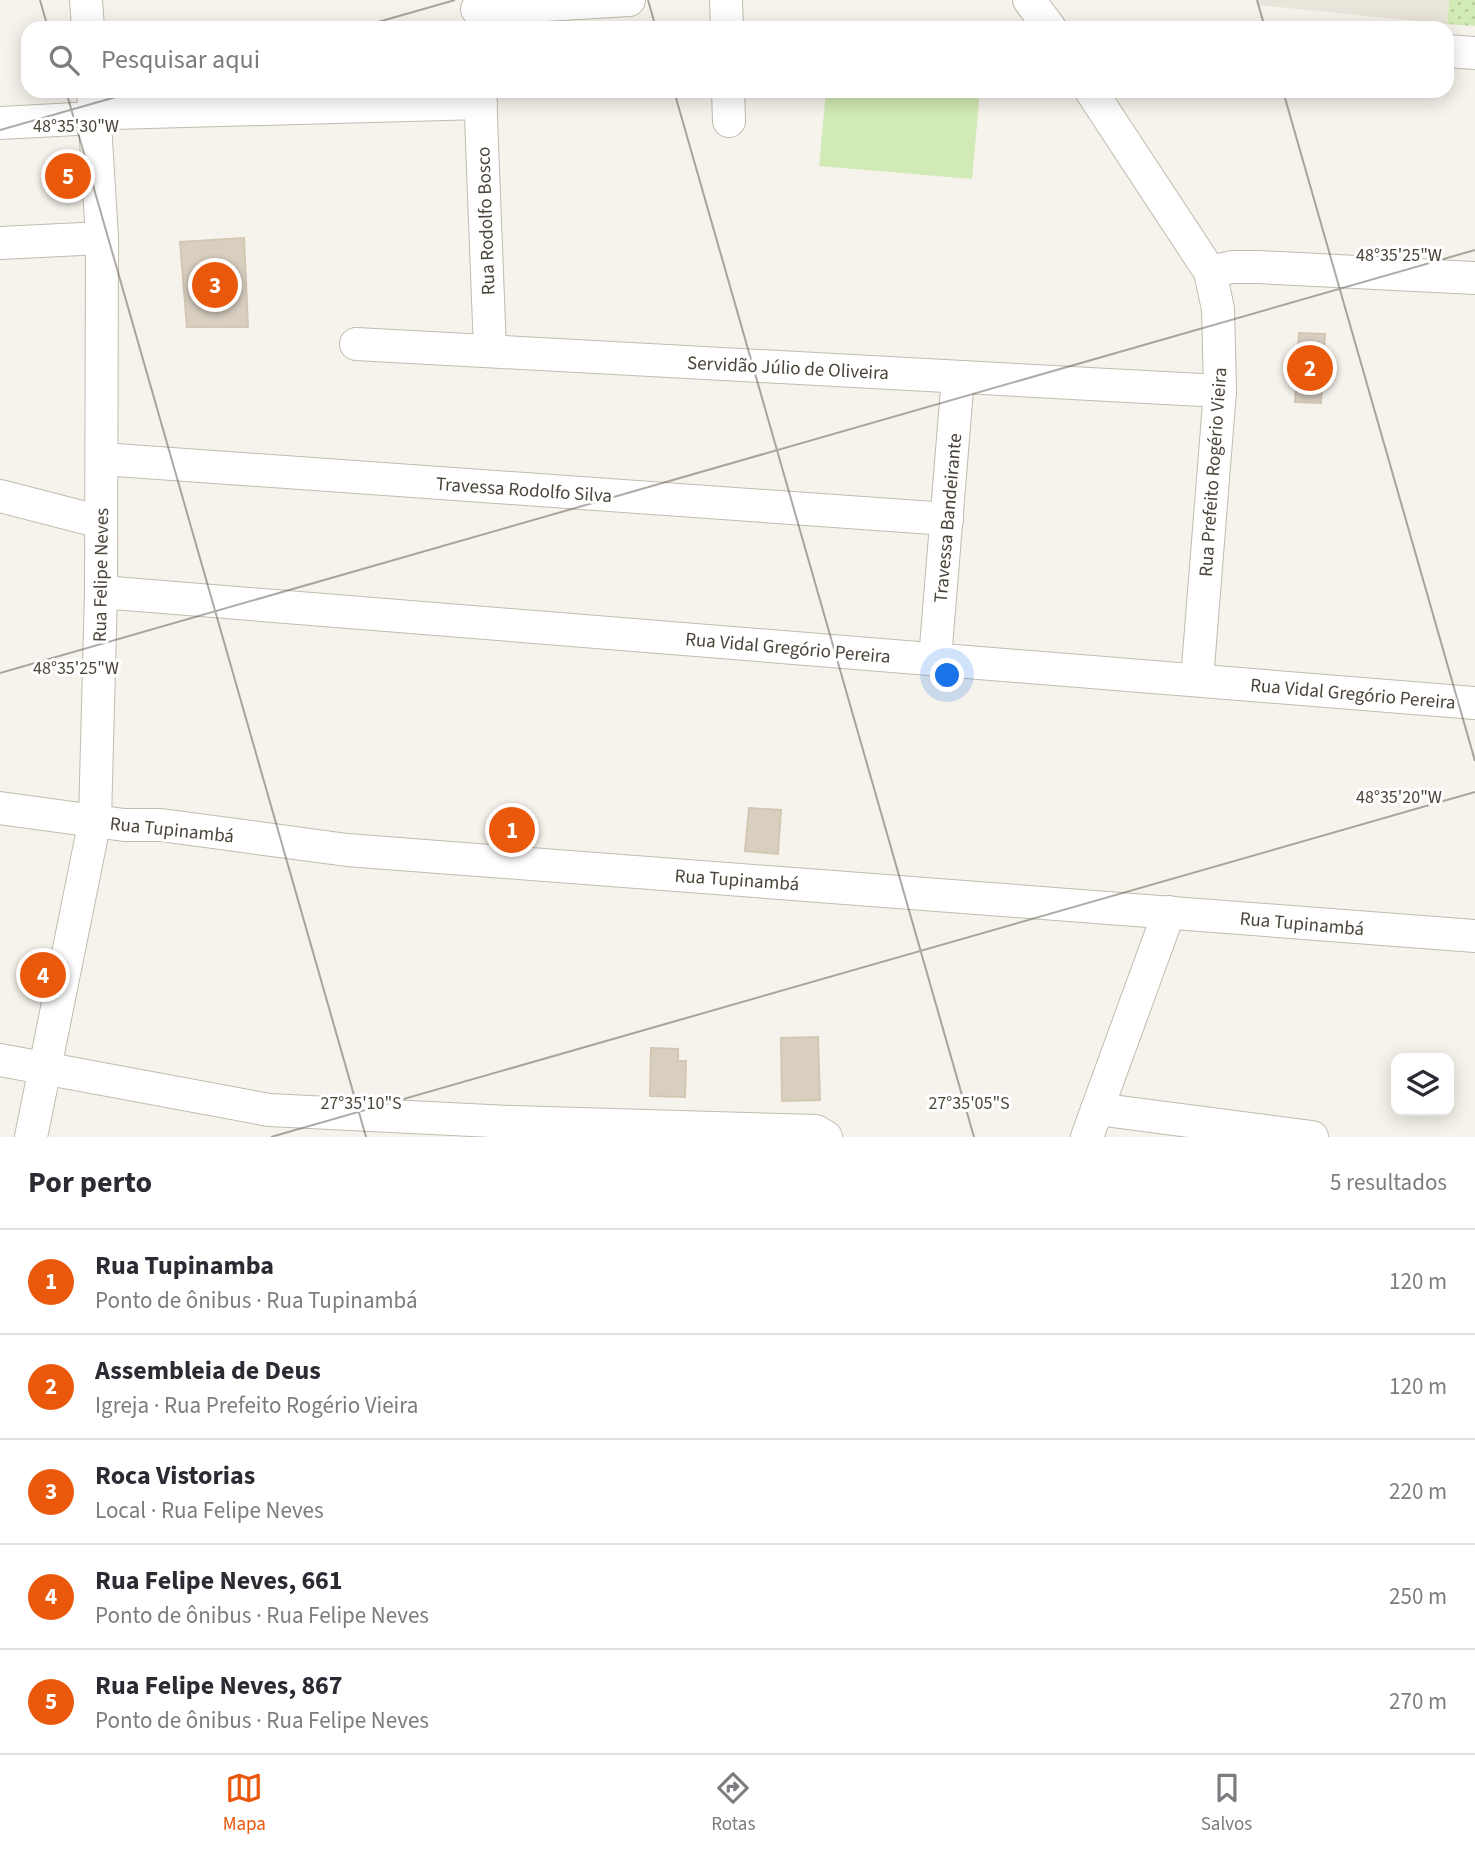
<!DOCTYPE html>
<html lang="pt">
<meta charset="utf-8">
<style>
body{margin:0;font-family:"Source Sans 3",sans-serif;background:#f2f2f3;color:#2b2b33}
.controls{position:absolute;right:21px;bottom:21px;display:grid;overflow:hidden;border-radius:14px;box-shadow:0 4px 18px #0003}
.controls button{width:63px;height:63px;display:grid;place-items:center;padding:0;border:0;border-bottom:2px solid #e1e1e2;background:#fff;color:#2b2b33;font:35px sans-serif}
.you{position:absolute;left:948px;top:676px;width:24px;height:24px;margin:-18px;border:5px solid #fff;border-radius:50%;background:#1a73e8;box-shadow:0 0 0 10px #1a73e833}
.badge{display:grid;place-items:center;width:46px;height:46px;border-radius:50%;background:#ea580c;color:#fff;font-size:23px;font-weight:700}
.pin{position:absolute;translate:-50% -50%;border:4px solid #fff;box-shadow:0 2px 7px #0006}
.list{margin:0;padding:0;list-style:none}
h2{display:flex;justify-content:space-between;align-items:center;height:91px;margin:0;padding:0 28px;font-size:30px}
h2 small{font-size:23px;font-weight:400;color:#7c7c81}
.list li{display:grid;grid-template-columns:46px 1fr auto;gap:21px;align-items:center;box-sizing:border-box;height:105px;padding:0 28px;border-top:2px solid #e1e1e2}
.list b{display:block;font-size:26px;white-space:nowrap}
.list p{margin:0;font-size:23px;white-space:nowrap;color:#7c7c81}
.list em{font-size:23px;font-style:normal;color:#7c7c81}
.icon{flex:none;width:38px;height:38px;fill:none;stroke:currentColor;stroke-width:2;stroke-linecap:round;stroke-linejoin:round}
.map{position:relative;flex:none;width:1475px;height:1137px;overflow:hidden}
.search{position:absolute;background:#fff;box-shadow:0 4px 18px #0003;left:21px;right:21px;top:21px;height:77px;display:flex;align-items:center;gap:18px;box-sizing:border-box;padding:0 24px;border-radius:21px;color:#7c7c81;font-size:26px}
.sheet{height:616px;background:#fff}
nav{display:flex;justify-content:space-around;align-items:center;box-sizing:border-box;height:98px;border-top:2px solid #e1e1e2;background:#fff;font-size:19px;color:#7c7c81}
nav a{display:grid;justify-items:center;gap:4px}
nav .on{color:#ea580c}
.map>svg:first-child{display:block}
.residential{fill:#eae5da}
.grass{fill:url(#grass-dots)}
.garden{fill:#d2eab5}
.building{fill:#d8cfc1;stroke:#d3c7b4;stroke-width:2}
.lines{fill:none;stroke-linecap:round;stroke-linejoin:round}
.minor-casing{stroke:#c2bbae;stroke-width:34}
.minor{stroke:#fff;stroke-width:32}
.ticks{fill:none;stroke:#4b4439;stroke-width:2;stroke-opacity:0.45}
.labels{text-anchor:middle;stroke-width:6;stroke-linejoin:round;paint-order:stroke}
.street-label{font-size:19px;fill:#4b4439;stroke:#fff}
.ticks-label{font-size:18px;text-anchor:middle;fill:#4b4439;stroke:#fff;stroke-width:6;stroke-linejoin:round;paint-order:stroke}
</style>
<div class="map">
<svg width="1475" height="1137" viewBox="0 0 1475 1137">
<defs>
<pattern id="grass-dots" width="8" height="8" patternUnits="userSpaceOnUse" patternTransform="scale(1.75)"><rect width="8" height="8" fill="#d2eab5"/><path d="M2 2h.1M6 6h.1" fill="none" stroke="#b6ca9c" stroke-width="1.8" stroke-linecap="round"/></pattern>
</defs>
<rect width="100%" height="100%" fill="#f6f3ec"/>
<path class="residential" d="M1258 0H1449L1447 24 1258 5Z"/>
<path class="grass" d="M1449 0H1475V26L1447 24Z"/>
<path class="garden" d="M826 91H980L972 179 819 166Z"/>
<g class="building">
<path d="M244 238 248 327H187L180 242Z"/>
<path d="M1299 333 1325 334 1321 403 1295 402Z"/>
<path d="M749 808 781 810 778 854 745 851Z"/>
<path d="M818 1037 820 1100 782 1101 781 1038Z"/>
<path d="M651 1048 678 1049V1061H686L685 1097 650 1096Z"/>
</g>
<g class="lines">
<g class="minor-casing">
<g id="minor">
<path d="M86 0 88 28"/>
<path d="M726 0 727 28"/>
<path d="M1029 0 1050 28"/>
<path d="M477 9 629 0"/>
<path d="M1447 51 1475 53"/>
<path d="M480 91 490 351"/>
<path d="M728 91 729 121"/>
<path d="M1091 91 1210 272 1218 309 1220 391 1197 680"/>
<path d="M0 123 95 118 113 113 481 103"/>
<path d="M0 243 102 238"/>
<path d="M1210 272 1232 267H1258L1475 278"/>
<path d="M356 344 1220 391"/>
<path d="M102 459 947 519"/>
<path d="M0 496 101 522"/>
<path d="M101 592 1475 703"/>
<path d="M935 659 958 377"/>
<path d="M0 808 124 825H161L347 850 1475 936"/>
<path d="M0 1060 269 1110 512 1122 816 1131 826 1137"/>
<path d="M1097 1109 1312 1137"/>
<path d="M31 1137 95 820 101 592 102 238 93 91"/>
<path d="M1087 1137 1169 912"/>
</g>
</g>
<use href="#minor" class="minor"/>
</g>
<path class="ticks" d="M40 0 48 28M648 0 656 28M1257 0 1265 28M357 28 455 0M66 91 366 1137M674 91 974 1137M1283 91 1475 761M0 130 137 91M0 673 1475 250M271 1137 1475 792"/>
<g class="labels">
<g class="street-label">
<text transform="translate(485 221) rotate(-92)" y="7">Rua Rodolfo Bosco</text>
<text transform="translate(788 367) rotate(3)" y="7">Servidão Júlio de Oliveira</text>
<text transform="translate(1212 472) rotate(-86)" y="7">Rua Prefeito Rogério Vieira</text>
<text transform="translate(524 489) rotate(4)" y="7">Travessa Rodolfo Silva</text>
<text transform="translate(947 518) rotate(-85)" y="7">Travessa Bandeirante</text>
<text transform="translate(100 575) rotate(-89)" y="7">Rua Felipe Neves</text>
<text transform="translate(788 647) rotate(5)" y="7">Rua Vidal Gregório Pereira</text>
<text transform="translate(1353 693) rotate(5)" y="7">Rua Vidal Gregório Pereira</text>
<text transform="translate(172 829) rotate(6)" y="7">Rua Tupinambá</text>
<text transform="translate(737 879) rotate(4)" y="7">Rua Tupinambá</text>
<text transform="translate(1302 923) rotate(5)" y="7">Rua Tupinambá</text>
</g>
</g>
<g class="ticks-label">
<text x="76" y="132">48°35'30"W</text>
<text x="1399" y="261">48°35'25"W</text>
<text x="76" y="674">48°35'25"W</text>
<text x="1399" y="803">48°35'20"W</text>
<text x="361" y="1109">27°35'10"S</text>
<text x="969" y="1109">27°35'05"S</text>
</g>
</svg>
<div class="controls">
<button><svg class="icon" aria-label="layers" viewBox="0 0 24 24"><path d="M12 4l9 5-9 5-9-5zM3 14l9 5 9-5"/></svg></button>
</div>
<div class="you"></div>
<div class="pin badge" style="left:512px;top:830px">1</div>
<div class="pin badge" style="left:1310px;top:368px">2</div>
<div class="pin badge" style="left:215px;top:285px">3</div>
<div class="pin badge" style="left:43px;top:975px">4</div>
<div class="pin badge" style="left:68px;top:176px">5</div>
<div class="search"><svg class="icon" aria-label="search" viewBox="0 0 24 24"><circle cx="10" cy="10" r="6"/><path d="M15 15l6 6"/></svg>Pesquisar aqui</div>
</div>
<section class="sheet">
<h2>Por perto<small>5 resultados</small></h2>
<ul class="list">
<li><span class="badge">1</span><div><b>Rua Tupinamba</b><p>Ponto de ônibus · Rua Tupinambá</p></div><em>120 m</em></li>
<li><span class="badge">2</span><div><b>Assembleia de Deus</b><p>Igreja · Rua Prefeito Rogério Vieira</p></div><em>120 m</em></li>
<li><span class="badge">3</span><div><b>Roca Vistorias</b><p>Local · Rua Felipe Neves</p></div><em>220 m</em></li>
<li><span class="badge">4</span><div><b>Rua Felipe Neves, 661</b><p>Ponto de ônibus · Rua Felipe Neves</p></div><em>250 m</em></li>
<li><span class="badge">5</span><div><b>Rua Felipe Neves, 867</b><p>Ponto de ônibus · Rua Felipe Neves</p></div><em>270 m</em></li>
</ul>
</section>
<nav>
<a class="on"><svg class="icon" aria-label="map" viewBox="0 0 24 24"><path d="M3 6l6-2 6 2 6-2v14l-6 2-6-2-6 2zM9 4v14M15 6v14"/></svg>Mapa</a>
<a><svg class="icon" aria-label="directions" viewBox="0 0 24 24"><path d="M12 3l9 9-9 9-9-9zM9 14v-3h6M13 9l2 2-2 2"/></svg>Rotas</a>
<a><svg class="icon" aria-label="saved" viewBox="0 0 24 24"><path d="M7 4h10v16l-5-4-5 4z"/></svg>Salvos</a>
</nav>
